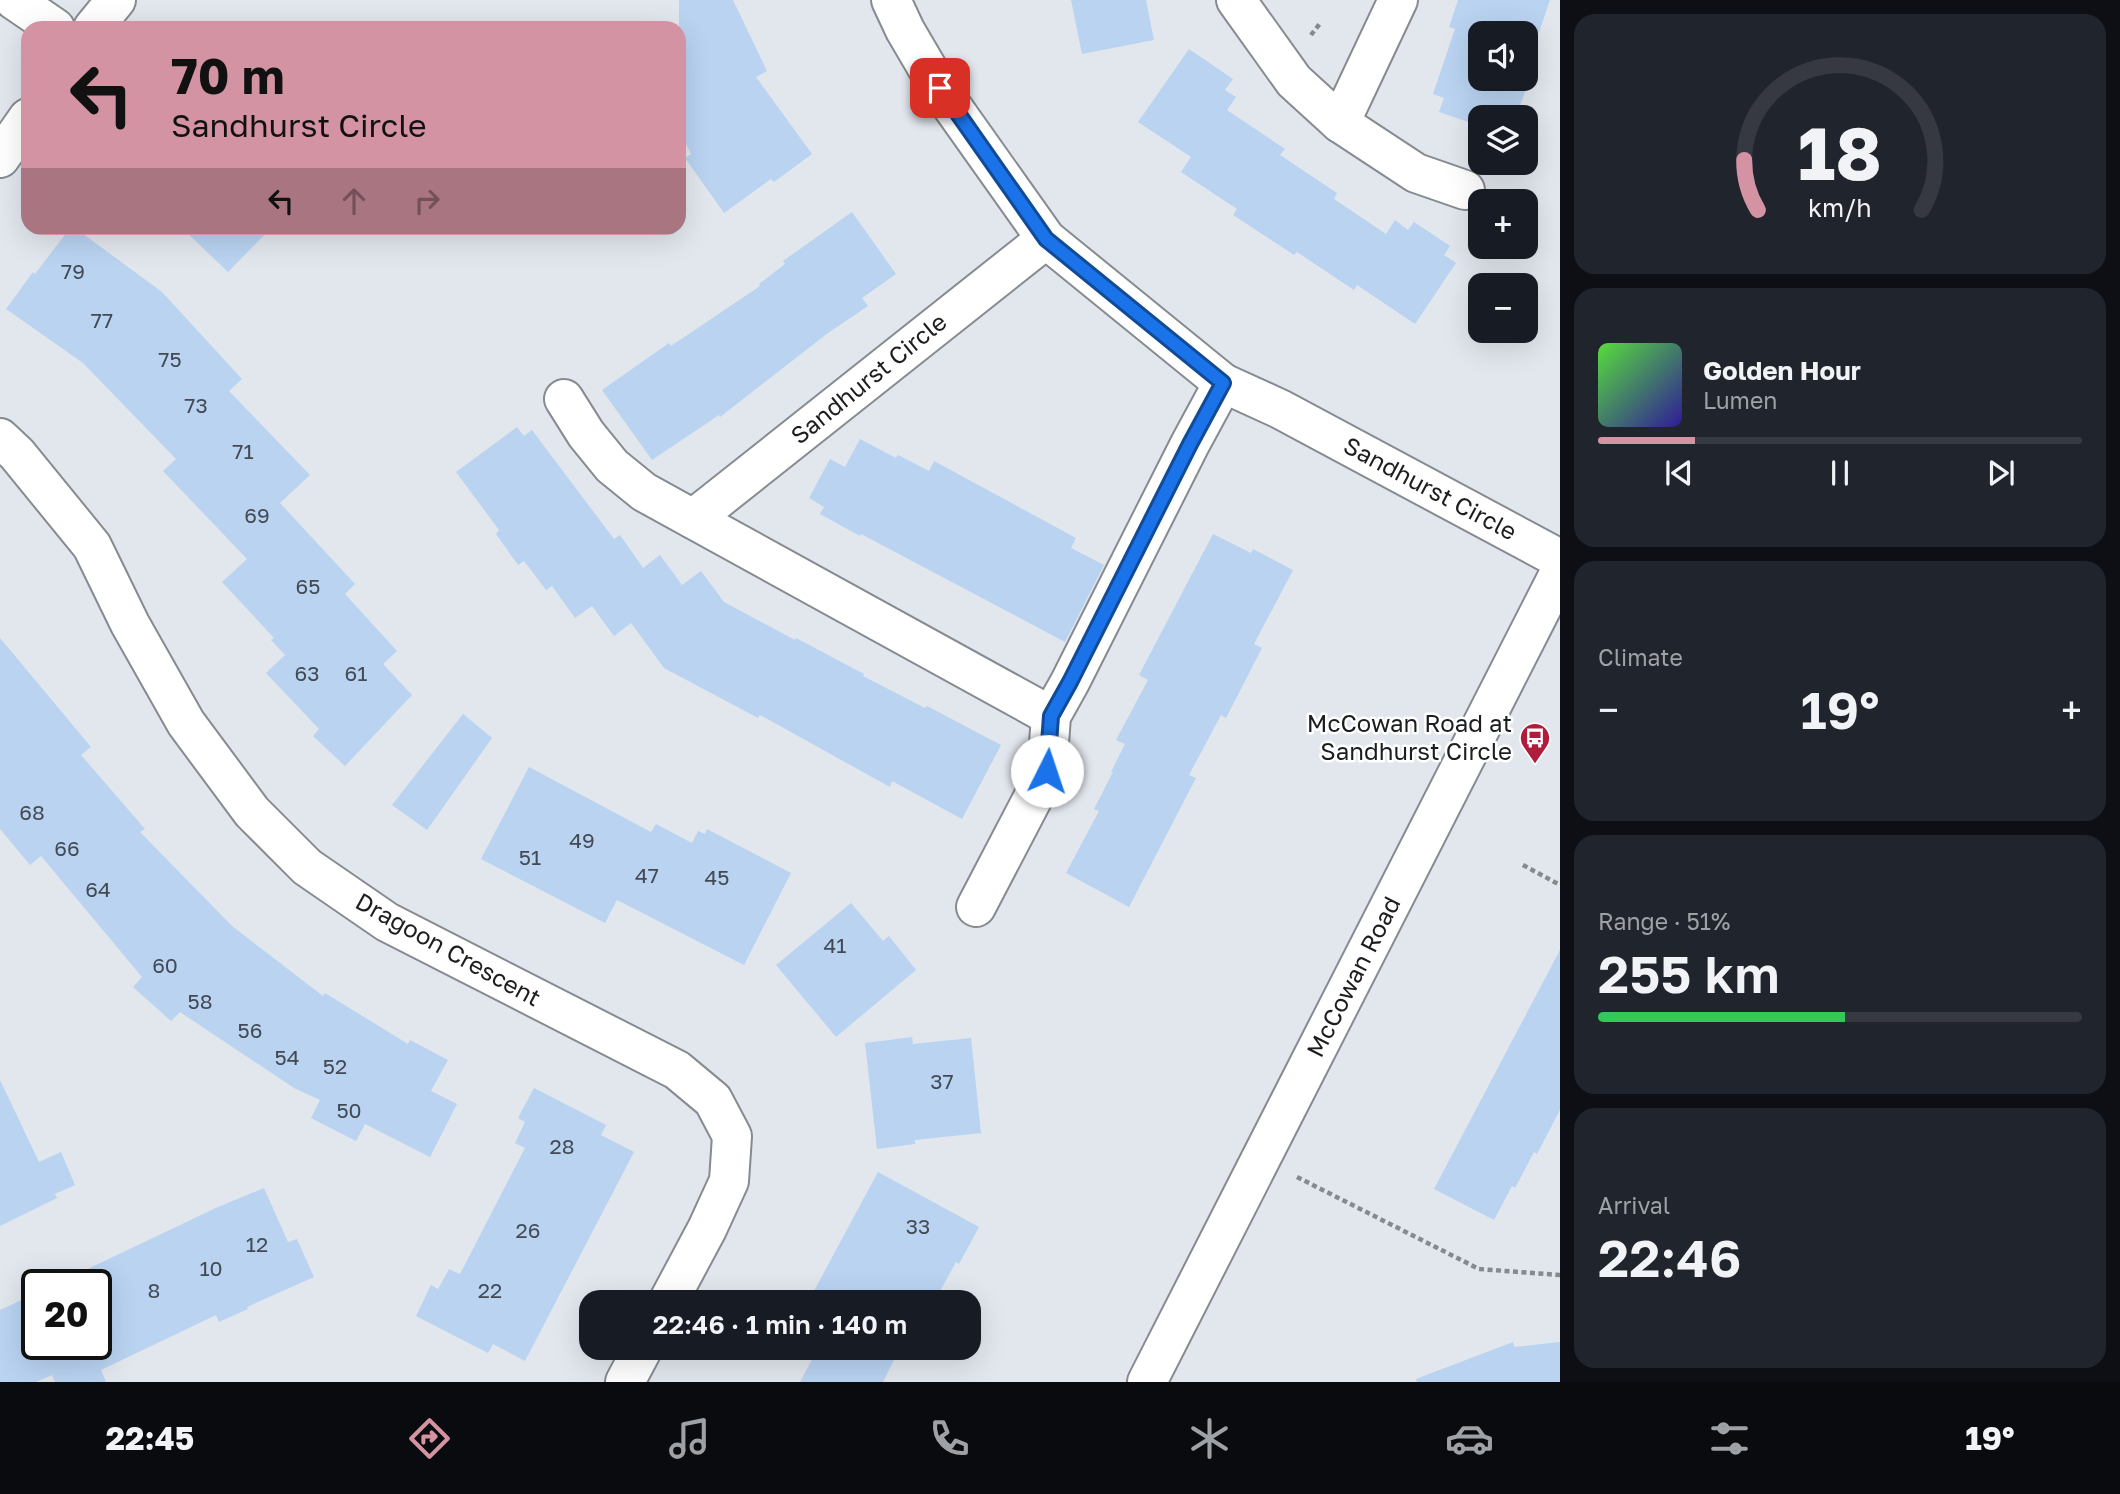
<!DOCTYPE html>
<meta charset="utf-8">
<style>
:root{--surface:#171b24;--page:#20242c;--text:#f1f3f6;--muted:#9ea1a6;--line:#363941;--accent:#d493a2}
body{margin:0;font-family:"Golos Text",sans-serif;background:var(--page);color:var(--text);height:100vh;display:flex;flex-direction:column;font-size:26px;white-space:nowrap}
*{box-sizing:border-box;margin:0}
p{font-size:23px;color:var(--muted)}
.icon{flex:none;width:38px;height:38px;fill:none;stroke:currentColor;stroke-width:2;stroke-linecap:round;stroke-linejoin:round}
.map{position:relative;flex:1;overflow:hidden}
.sheet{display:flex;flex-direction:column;gap:14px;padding:14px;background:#0d0f14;width:560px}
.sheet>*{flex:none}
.guide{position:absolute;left:21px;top:21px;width:665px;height:214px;border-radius:21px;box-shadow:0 7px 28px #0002;background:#d493a2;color:#111;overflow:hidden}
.controls{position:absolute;left:1468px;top:21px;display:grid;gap:14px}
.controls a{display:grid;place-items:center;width:70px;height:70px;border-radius:14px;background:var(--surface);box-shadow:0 7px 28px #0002;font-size:35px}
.speed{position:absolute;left:21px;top:1269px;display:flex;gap:14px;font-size:35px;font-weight:700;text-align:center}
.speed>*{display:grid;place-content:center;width:91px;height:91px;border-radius:50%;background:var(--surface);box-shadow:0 7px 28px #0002;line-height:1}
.speed .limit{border:4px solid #111;border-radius:10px;background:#fff;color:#111}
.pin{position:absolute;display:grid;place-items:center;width:60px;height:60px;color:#fff;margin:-30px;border-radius:14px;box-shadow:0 4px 10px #0006}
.me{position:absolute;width:77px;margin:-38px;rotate:4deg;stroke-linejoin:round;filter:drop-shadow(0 0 5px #0008)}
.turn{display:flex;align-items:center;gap:24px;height:147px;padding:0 35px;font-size:32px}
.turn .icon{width:91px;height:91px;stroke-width:2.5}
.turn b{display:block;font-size:49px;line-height:60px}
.lanes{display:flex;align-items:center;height:66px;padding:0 35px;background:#0003;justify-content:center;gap:35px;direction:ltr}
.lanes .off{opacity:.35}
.big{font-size:52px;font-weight:600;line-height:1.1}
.sheet .card{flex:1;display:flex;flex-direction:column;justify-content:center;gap:10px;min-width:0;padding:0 24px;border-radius:21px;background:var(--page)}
.sheet .dial{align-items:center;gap:0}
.dial svg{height:182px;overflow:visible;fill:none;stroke:var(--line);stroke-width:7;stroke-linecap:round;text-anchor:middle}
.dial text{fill:var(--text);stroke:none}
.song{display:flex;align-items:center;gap:21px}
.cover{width:84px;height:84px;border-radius:10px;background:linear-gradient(135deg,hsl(110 70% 55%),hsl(250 70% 35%))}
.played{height:7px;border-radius:4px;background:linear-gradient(90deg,var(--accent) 20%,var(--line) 20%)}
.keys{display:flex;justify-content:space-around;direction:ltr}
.heat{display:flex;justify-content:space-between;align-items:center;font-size:38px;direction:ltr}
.charge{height:10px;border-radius:5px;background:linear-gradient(90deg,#34c759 51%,var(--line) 0)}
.trip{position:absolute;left:579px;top:1290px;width:402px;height:70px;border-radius:21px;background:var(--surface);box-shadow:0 7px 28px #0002;font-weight:600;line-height:70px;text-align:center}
.tabs{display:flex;height:112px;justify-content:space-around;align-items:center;background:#090b0e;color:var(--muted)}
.tabs .icon{width:49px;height:49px}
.tabs .current{color:var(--accent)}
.tabs b{font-size:32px;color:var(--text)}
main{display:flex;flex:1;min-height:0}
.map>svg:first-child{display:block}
.building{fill:#b9d3f1;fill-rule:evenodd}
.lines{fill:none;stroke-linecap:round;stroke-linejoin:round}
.minor-casing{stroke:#868b91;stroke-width:42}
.major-casing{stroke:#868b91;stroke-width:42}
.path{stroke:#858a8e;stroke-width:4.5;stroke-dasharray:5 3.5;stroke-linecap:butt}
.minor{stroke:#fff;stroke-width:38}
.major{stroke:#fff;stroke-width:38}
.route-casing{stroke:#114b97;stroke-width:18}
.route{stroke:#1a73e8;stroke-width:12}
.labels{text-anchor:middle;stroke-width:5;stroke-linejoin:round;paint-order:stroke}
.number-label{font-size:21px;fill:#424a54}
.street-label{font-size:24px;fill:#1b1d1f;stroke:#fff}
.poi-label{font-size:24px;fill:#1b1d1f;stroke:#fff;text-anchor:end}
</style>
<main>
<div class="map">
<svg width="1560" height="1382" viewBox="0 0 1560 1382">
<rect width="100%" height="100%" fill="#e1e7ed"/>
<g class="building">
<path d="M 679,0 L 733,0 L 767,71 L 756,77 L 812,154 L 774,182 L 771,179 L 724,213 L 685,158 L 691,154 L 679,130 Z"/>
<path d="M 1071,0 L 1146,0 L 1154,40 L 1082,54 Z"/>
<path d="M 1458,0 L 1550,0 L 1527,67 L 1533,69 L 1516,117 L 1480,117 L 1480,126 L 1439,112 L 1444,98 L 1433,94 L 1455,29 L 1449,27 ZM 1480,33 L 1526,33 L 1526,79 L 1480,79 Z"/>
<path d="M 1189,49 L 1233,79 L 1225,90 L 1236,97 L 1227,110 L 1285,149 L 1280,155 L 1337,193 L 1334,199 L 1386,234 L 1395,220 L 1408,230 L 1414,222 L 1450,246 L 1444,255 L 1456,263 L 1415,324 L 1357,285 L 1354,290 L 1297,252 L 1294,255 L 1233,215 L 1237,209 L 1181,172 L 1191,157 L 1138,122 Z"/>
<path d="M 852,212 L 896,274 L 862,298 L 868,306 L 828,333 L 720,417 L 719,415 L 652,460 L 602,390 L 669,343 L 671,346 L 760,286 L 759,284 L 785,264 L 783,261 Z"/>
<path d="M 70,228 L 75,228 L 162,292 L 242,379 L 229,391 L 310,475 L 280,503 L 355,584 L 345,594 L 397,651 L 383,664 L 412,695 L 345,766 L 313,736 L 319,729 L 266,673 L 285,655 L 271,640 L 274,638 L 222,582 L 247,559 L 163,471 L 176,459 L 83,363 L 6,309 L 33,272 L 35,274 Z"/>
<path d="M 182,228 L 271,228 L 228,272 Z"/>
<path d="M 517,427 L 524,436 L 532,430 L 614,539 L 620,535 L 643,568 L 660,555 L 682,585 L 701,571 L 724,602 L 795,640 L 796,638 L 864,674 L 863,676 L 925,708 L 927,706 L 1001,745 L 962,819 L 892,781 L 890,787 L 760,715 L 758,718 L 664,668 L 631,623 L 614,636 L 592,606 L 575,618 L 552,586 L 546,590 L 524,561 L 518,565 L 496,534 L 499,530 L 456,472 Z"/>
<path d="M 860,439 L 896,458 L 898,455 L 929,471 L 934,461 L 1076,538 L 1071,548 L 1104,565 L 1065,642 L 861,534 L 860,536 L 820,514 L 824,507 L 809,498 L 830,459 L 845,467 Z"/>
<path d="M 1213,534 L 1251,553 L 1253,549 L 1293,570 L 1254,644 L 1262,648 L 1226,718 L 1221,715 L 1189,775 L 1196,778 L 1129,907 L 1066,873 L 1099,811 L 1094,809 L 1113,772 L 1111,772 L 1125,744 L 1116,740 L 1148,680 L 1139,675 Z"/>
<path d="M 0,638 L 91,747 L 81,755 L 145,829 L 140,832 L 232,926 L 323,996 L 325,993 L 408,1044 L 410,1040 L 448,1060 L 431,1091 L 457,1104 L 430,1157 L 365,1124 L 356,1141 L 311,1118 L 320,1100 L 294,1088 L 180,1012 L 171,1021 L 133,987 L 142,977 L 41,856 L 30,865 L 0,829 Z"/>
<path d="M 463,714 L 492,738 L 427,830 L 392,805 Z"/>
<path d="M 529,767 L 651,832 L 656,824 L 692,843 L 698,831 L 705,834 L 707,829 L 791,873 L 744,965 L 617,900 L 605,923 L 481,859 Z"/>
<path d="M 851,903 L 883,941 L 889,936 L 916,970 L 836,1037 L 776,965 Z"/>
<path d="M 1560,950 L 1560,1110 L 1537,1154 L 1534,1152 L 1515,1188 L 1512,1186 L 1494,1220 L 1434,1189 Z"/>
<path d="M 912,1037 L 913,1044 L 971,1038 L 981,1133 L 915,1140 L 915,1144 L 877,1149 L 865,1043 Z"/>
<path d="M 0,1080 L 39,1162 L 61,1152 L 75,1185 L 55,1194 L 57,1198 L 0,1226 Z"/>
<path d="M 534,1088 L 606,1125 L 601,1135 L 634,1152 L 525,1361 L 493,1344 L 488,1353 L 416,1316 L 431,1285 L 438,1289 L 449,1269 L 460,1274 L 525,1148 L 515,1143 L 525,1122 L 518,1118 Z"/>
<path d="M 878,1172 L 979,1227 L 959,1264 L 956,1262 L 934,1302 L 808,1302 Z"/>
<path d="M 264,1188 L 288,1242 L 297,1239 L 314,1277 L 247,1307 L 248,1309 L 219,1322 L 216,1315 L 101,1370 L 106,1382 L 55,1382 L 52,1375 L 36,1382 L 0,1382 L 0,1310 L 37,1293 L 37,1344 L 96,1344 L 96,1284 L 56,1284 L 218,1207 Z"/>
<path d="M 1513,1342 L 1514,1347 L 1560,1342 L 1560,1382 L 1417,1382 L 1416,1379 Z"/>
<path d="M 818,1348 L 886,1348 L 885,1350 L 896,1356 L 883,1382 L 800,1382 Z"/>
</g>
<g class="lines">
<g class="minor-casing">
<g id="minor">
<path d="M 14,0 L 55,28"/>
<path d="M 891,0 L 905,30 L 939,88 L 1046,239 L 1223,383 L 1280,409 L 1560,559"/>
<path d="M 1236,0 L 1294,81 L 1340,123 L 1416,173 L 1465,190"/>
<path d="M 93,28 L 116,0"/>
<path d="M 1340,123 L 1398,0"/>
<path d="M 0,158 L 28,118"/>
<path d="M 564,399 L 586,434 L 612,466 L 644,492 L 1051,716"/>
<path d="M 0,438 L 17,454 L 92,546 L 130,624 L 186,723 L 252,812 L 307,867 L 387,922 L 677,1070 L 713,1100 L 732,1136 L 729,1181 L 707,1229 L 668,1302"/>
<path d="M 693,519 L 1046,239"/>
<path d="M 976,907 L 1047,771 L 1051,716 L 1070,682 L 1190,444 L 1223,383"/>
<path d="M 625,1382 L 643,1348"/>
</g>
</g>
<g class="major-casing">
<path id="major" d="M 1147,1382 L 1560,572"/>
</g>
<g class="path">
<path d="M 1311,35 L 1321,22"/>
<path d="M 1523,865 L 1560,885"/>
<path d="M 1297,1177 L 1479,1269 L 1560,1275"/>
</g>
<use href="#minor" class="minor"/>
<use href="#major" class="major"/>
</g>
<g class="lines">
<g class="route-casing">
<path id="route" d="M 940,88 L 1046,239 L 1223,383 L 1190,444 L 1070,682 L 1051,716 L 1047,771"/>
</g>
<use href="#route" class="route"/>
</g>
<defs>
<g id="bus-pin" transform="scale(1.575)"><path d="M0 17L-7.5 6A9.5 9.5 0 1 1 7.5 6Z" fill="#b01d3c" stroke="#fff"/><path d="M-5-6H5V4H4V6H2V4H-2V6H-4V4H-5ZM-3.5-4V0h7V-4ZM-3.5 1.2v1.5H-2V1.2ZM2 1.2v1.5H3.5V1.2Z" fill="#fff"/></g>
</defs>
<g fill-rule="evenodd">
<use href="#bus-pin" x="1535" y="738"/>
</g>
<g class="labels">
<g class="number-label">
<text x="73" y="279">79</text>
<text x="102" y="328">77</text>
<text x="170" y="367">75</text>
<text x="196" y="413">73</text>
<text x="243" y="459">71</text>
<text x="257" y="523">69</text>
<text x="308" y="594">65</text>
<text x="307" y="681">63</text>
<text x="356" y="681">61</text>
<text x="32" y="820">68</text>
<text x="582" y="848">49</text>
<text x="67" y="856">66</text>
<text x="530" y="865">51</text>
<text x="647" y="883">47</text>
<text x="717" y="885">45</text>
<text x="98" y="897">64</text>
<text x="835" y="953">41</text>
<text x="165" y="973">60</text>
<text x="200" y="1009">58</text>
<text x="250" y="1038">56</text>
<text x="287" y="1065">54</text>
<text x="335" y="1074">52</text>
<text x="942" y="1089">37</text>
<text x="349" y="1118">50</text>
<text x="562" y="1154">28</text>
<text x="918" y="1234">33</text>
<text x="528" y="1238">26</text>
<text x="257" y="1252">12</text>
<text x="211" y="1276">10</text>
<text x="154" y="1298">8</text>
<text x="490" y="1298">22</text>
</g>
<g class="street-label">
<text transform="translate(869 379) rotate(-39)" y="8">Sandhurst Circle</text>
<text transform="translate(1430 489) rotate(28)" y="8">Sandhurst Circle</text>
<text transform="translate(448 950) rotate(29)" y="8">Dragoon Crescent</text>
<text transform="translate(1354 977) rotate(-63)" y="8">McCowan Road</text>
</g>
<g class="poi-label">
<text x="1512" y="732">McCowan Road at<tspan x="1512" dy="28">Sandhurst Circle</tspan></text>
</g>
</g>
</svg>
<div class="controls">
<a><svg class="icon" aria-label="sound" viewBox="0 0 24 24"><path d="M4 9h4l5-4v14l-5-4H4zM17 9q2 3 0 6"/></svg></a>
<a><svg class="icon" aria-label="layers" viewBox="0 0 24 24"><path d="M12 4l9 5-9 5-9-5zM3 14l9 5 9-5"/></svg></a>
<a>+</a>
<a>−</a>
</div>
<div class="speed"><div class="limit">20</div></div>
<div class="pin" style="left:940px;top:88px;background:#d93025"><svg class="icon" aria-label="arrive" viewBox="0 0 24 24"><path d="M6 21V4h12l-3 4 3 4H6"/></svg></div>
<svg class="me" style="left:1047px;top:771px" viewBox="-20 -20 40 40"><circle r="19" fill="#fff"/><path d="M0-13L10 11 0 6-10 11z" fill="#1a73e8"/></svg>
<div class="trip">22:46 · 1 min · 140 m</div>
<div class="guide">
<div class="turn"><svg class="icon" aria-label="left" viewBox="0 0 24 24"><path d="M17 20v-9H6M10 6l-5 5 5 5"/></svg><div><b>70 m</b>Sandhurst Circle</div></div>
<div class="lanes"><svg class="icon" aria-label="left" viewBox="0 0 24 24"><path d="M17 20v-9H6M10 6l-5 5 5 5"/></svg><svg class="icon off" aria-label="ahead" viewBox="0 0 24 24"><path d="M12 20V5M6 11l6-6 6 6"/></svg><svg class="icon off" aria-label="right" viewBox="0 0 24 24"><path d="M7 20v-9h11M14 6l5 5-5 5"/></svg></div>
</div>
</div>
<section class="sheet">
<div class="card dial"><svg viewBox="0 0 100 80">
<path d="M14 69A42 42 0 1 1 86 69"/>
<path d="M14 69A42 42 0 0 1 8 47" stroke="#d493a2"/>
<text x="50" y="56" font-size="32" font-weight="700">18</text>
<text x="50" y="72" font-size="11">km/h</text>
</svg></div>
<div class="card">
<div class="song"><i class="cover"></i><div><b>Golden Hour</b><p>Lumen</p></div></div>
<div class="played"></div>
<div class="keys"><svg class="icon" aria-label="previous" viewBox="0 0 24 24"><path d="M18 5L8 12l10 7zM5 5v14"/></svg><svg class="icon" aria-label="pause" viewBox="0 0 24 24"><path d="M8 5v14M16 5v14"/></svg><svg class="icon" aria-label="next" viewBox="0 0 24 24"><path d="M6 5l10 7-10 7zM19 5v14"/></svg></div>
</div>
<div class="card"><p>Climate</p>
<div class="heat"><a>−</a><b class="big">19°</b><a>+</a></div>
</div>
<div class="card"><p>Range · 51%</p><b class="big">255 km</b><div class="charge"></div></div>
<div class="card"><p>Arrival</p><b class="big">22:46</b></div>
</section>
</main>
<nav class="tabs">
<b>22:45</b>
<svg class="icon current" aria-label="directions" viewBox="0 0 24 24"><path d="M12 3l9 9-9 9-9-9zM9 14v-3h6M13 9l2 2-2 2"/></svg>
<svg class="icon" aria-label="music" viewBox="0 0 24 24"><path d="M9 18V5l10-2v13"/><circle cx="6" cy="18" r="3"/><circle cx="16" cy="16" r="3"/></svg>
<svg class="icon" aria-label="phone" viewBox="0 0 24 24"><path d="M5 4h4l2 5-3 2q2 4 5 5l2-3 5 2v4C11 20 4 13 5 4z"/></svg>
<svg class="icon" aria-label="climate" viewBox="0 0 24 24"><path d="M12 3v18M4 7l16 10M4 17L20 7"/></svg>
<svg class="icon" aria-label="car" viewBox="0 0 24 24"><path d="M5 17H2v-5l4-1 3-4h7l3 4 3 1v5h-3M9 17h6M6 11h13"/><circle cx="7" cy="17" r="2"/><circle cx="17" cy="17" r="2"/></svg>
<svg class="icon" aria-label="filters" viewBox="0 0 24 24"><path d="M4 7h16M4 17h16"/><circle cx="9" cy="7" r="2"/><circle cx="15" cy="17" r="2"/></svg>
<b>19°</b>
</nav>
